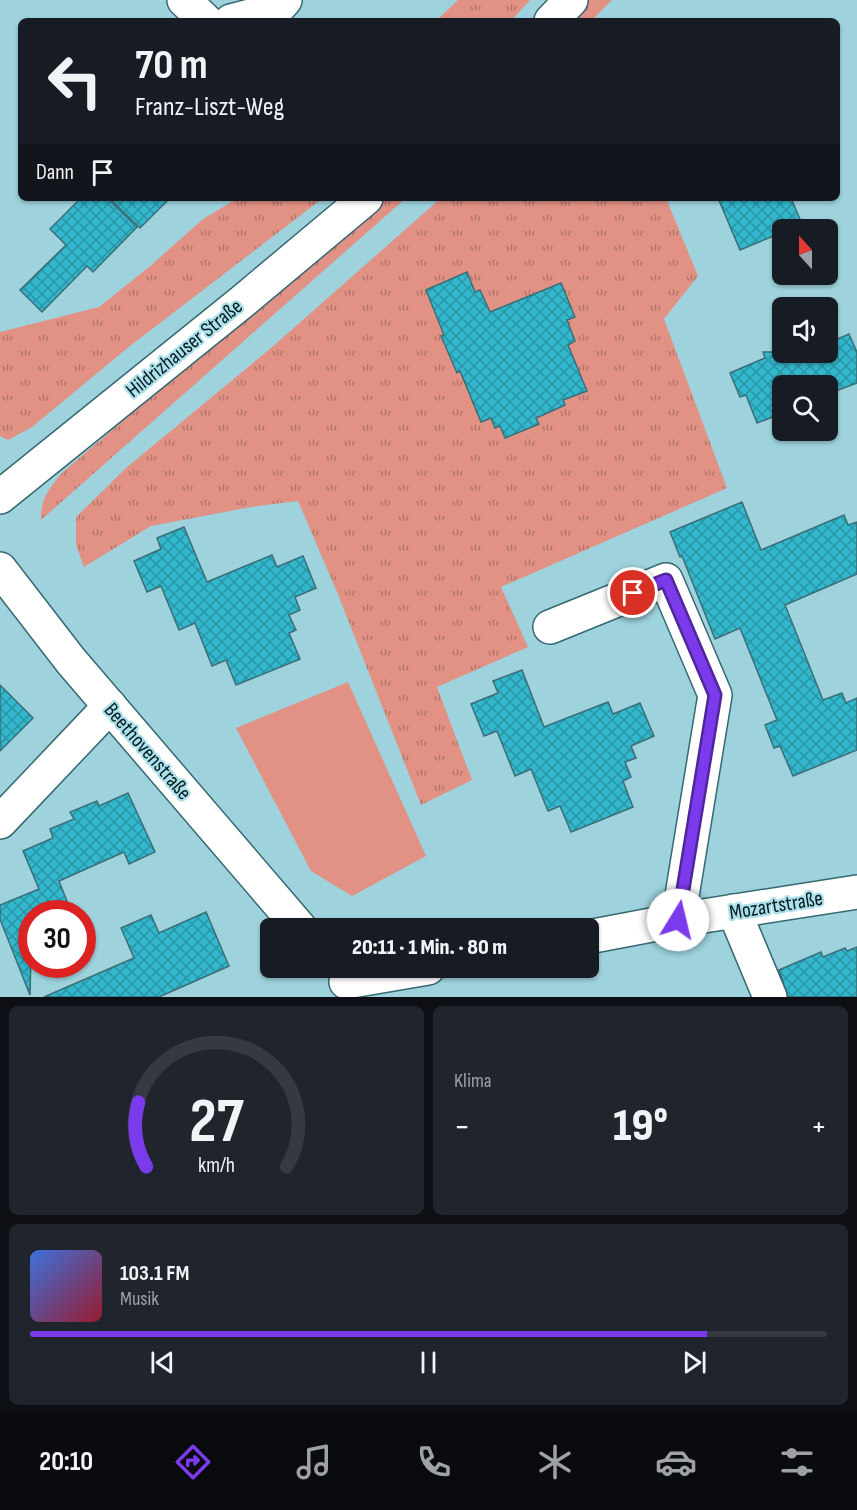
<!DOCTYPE html>
<html lang="de">
<meta charset="utf-8">
<style>
:root{--surface:#171b24;--page:#20242c;--text:#f1f3f6;--muted:#9ea1a6;--line:#363941;--accent:#7c3aed}
body{margin:0;font-family:"Sofia Sans Condensed",sans-serif;background:var(--page);color:var(--text);height:100vh;display:flex;flex-direction:column;font-size:22px;white-space:nowrap}
*{box-sizing:border-box;margin:0}
p{font-size:20px;color:var(--muted)}
.icon{flex:none;width:33px;height:33px;fill:none;stroke:currentColor;stroke-width:2;stroke-linecap:round;stroke-linejoin:round}
.map{position:relative;height:997px;overflow:hidden}
.details{display:flex;flex-direction:column;gap:9px;padding:9px;background:#0d0f14;flex:1}
.details>*{flex:none}
.banner{position:absolute;left:18px;top:18px;width:822px;height:183px;border-radius:9px;box-shadow:0 2px 4px #0004;background:#171b24;color:var(--text);overflow:hidden}
.needle{width:39px;rotate:339deg}
.fabs{position:absolute;left:772px;top:219px;display:grid;gap:12px}
.fabs a{display:grid;place-items:center;width:66px;height:66px;border-radius:9px;background:var(--surface);box-shadow:0 2px 4px #0004;font-size:30px}
.speed{position:absolute;left:18px;top:900px;display:flex;gap:12px;font-size:30px;font-weight:700;text-align:center}
.speed>*{display:grid;place-content:center;width:78px;height:78px;border-radius:50%;background:var(--surface);box-shadow:0 2px 4px #0004;line-height:1}
.speed .limit{border:9px solid #d22;background:#fff;color:#111}
.pin{position:absolute;display:grid;place-items:center;width:51px;height:51px;color:#fff;margin:-26px;border:3px solid #fff;border-radius:50%;box-shadow:0 2px 6px #0007}
.me{position:absolute;width:66px;margin:-33px;rotate:9deg;stroke-linejoin:round;filter:drop-shadow(0 0 4px #0008)}
.turn{display:flex;align-items:center;gap:21px;height:126px;padding:0 18px;font-size:27px}
.turn .icon{width:78px;height:78px;stroke-width:2.5}
.turn b{display:block;font-size:42px;line-height:51px}
.then{display:flex;align-items:center;height:57px;padding:0 18px;background:#0003;gap:12px;font-size:22px}
.big{font-size:45px;font-weight:800;line-height:1.1}
.details .widget{flex:1;display:flex;flex-direction:column;justify-content:center;gap:9px;min-width:0;padding:0 21px;border-radius:9px;background:var(--page)}
.details .dial{align-items:center;gap:0}
.dial svg{height:156px;overflow:visible;fill:none;stroke:var(--line);stroke-width:7;stroke-linecap:round;text-anchor:middle}
.dial text{fill:var(--text);stroke:none}
.song{display:flex;align-items:center;gap:18px}
.cover{width:72px;height:72px;border-radius:9px;background:linear-gradient(135deg,hsl(220 70% 55%),hsl(350 70% 35%))}
.played{height:6px;border-radius:3px;background:linear-gradient(90deg,var(--accent) 85%,var(--line) 85%)}
.keys{display:flex;justify-content:space-around;direction:ltr}
.heat{display:flex;justify-content:space-between;align-items:center;font-size:33px;direction:ltr}
.details .tiles{flex:1;display:grid;gap:9px;grid-template-columns:1fr 1fr}
.widget:last-child{grid-column:span 2}
.trip{position:absolute;left:260px;top:918px;width:339px;height:60px;border-radius:9px;background:var(--surface);box-shadow:0 2px 4px #0004;font-weight:800;line-height:60px;text-align:center}
.menu{display:flex;height:96px;justify-content:space-around;align-items:center;background:#090b0e;color:var(--muted)}
.menu .icon{width:42px;height:42px}
.menu .on{color:var(--accent)}
.menu b{font-size:27px;color:var(--text)}
.map>svg:first-child{display:block}
.grass{fill:url(#grass-tufts)}
.green{fill:#e19285}
.building{fill:url(#building-cross-hatch);stroke:#3b6e77;stroke-width:1.5}
.lines{fill:none;stroke-linecap:round;stroke-linejoin:round}
.minor-casing{stroke:#356871;stroke-width:36}
.secondary-casing{stroke:#356871;stroke-width:36}
.minor{stroke:#fff;stroke-width:33}
.secondary{stroke:#fff;stroke-width:33}
.route-casing{stroke:#51269a;stroke-width:15}
.route{stroke:#7c3aed;stroke-width:10}
.labels{text-anchor:middle;stroke-width:4.5;stroke-linejoin:round;paint-order:stroke}
.street-label{font-size:21px;fill:#061b1f;stroke:#abe0ea}
</style>
<div class="map">
<svg width="857" height="997" viewBox="0 0 857 997">
<defs>
<pattern id="grass-tufts" width="24" height="20" patternUnits="userSpaceOnUse" patternTransform="scale(1.5)"><rect width="24" height="20" fill="#e19285"/><path d="M3 7l-1-3M5 7V3M7 7l1-3M15 17l-1-3M17 17v-4M19 17l1-3" fill="none" stroke="#b4766c"/></pattern>
<pattern id="building-cross-hatch" width="8" height="8" patternUnits="userSpaceOnUse" patternTransform="scale(1.5)"><rect width="8" height="8" fill="#33b7cc"/><path d="M0 0l8 8M0 8l8-8" fill="none" stroke="#2994a5"/></pattern>
</defs>
<rect width="100%" height="100%" fill="#9ed3dd"/>
<g class="grass">
<path d="M 458,0 L 530,0 L 511,21 L 436,21 Z"/>
<path d="M 589,0 L 612,0 L 591,21 L 568,21 Z"/>
<path d="M 238,198 L 323,198 L 130,346 L 32,427 L 8,440 L 0,436 L 0,332 L 99,307 L 149,267 L 203,219 Z"/>
<path d="M 385,198 L 406,198 L 41,520 C 40,499 50,486 64,471 Z"/>
<path d="M 441,198 L 666,198 L 698,276 L 664,319 L 727,488 L 501,587 L 528,647 L 437,687 L 472,780 L 421,805 L 337,592 L 298,501 L 251,507 L 151,526 L 84,567 L 76,545 L 76,517 L 126,468 L 271,348 Z"/>
</g>
<path class="green" d="M 348,682 L 426,856 L 352,896 L 311,871 L 236,728 Z"/>
<g class="building">
<path d="M 81,198 L 107,198 L 137,227 L 93,272 L 87,266 L 42,312 L 20,290 L 66,245 L 50,229 Z"/>
<path d="M 109,198 L 170,198 L 140,228 Z"/>
<path d="M 718,198 L 791,198 L 802,224 L 788,230 L 783,230 L 783,232 L 740,250 Z"/>
<path d="M 467,272 L 475,292 L 480,290 L 490,312 L 561,283 L 575,317 L 567,320 L 575,341 L 568,345 L 587,391 L 563,400 L 565,405 L 536,418 L 539,424 L 505,438 L 500,426 L 495,428 L 491,418 L 481,422 L 460,371 L 457,373 L 441,336 L 444,335 L 426,290 Z"/>
<path d="M 849,334 L 857,352 L 857,383 L 828,394 L 828,386 L 783,386 L 783,413 L 757,423 L 746,395 L 740,397 L 730,373 L 765,358 L 763,352 L 828,352 L 828,343 Z"/>
<path d="M 742,502 L 761,550 L 844,515 L 848,525 L 857,522 L 857,574 L 785,605 L 823,700 L 842,693 L 846,703 L 857,698 L 857,750 L 793,776 L 780,746 L 774,748 L 765,725 L 777,720 L 740,628 L 715,639 L 682,556 L 680,557 L 670,532 Z"/>
<path d="M 184,527 L 207,582 L 272,555 L 277,567 L 303,556 L 316,588 L 295,597 L 300,610 L 289,615 L 296,630 L 289,633 L 300,659 L 236,685 L 226,660 L 212,666 L 195,623 L 179,630 L 161,586 L 147,592 L 134,561 L 161,549 L 157,538 Z"/>
<path d="M 522,670 L 544,727 L 608,702 L 613,714 L 640,703 L 654,736 L 631,746 L 636,758 L 625,762 L 631,777 L 623,781 L 633,807 L 571,832 L 560,806 L 548,811 L 531,769 L 515,776 L 497,731 L 484,736 L 471,704 L 498,693 L 493,681 Z"/>
<path d="M 0,685 L 33,718 L 0,751 Z"/>
<path d="M 128,793 L 155,852 L 129,864 L 124,852 L 59,881 L 72,914 L 32,914 L 30,995 L 0,919 L 0,905 L 39,889 L 23,851 L 53,838 L 50,829 L 74,819 L 70,812 L 97,801 L 99,806 Z"/>
<path d="M 206,912 L 229,966 L 159,997 L 44,997 L 134,958 L 121,928 L 151,915 L 159,933 Z"/>
<path d="M 857,947 L 857,997 L 788,997 L 779,970 L 821,952 L 823,957 L 845,948 L 847,951 Z"/>
</g>
<g class="lines">
<g class="minor-casing">
<g id="minor">
<path d="M 184,0 L 206,21"/>
<path d="M 231,21 L 277,9 L 285,0"/>
<path d="M 0,569 L 71,661 L 300,928"/>
<path d="M 550,627 L 666,580 L 715,695 L 678,920"/>
<path d="M 0,822 L 110,706"/>
<path d="M 734,911 L 770,997"/>
<path d="M 588,937 L 678,920 L 857,892"/>
<path d="M 346,982 L 428,968"/>
</g>
</g>
<g class="secondary-casing">
<g id="secondary">
<path d="M 551,21 L 571,0"/>
<path d="M 0,497 L 243,301 L 366,198"/>
</g>
</g>
<use href="#minor" class="minor"/>
<use href="#secondary" class="secondary"/>
</g>
<g class="lines">
<g class="route-casing">
<path id="route" d="M 633,593 L 666,580 L 715,695 L 678,920"/>
</g>
<use href="#route" class="route"/>
</g>
<g class="labels">
<g class="street-label">
<text transform="translate(184 348) rotate(-39)" y="7">Hildrizhauser Straße</text>
<text transform="translate(148 751) rotate(49)" y="7">Beethovenstraße</text>
<text transform="translate(776 905) rotate(-9)" y="7">Mozartstraße</text>
</g>
</g>
</svg>
<div class="fabs">
<a><svg class="needle" viewBox="-14 -14 28 28"><path d="M0-13l5 13h-10z" fill="#e53935"/><path d="M0 13l5-13h-10z" fill="#9ea1a6"/></svg></a>
<a><svg class="icon" aria-label="sound" viewBox="0 0 24 24"><path d="M4 9h4l5-4v14l-5-4H4zM17 9q2 3 0 6"/></svg></a>
<a><svg class="icon" aria-label="search" viewBox="0 0 24 24"><circle cx="10" cy="10" r="6"/><path d="M15 15l6 6"/></svg></a>
</div>
<div class="speed"><div class="limit">30</div></div>
<div class="pin" style="left:633px;top:593px;background:#d93025"><svg class="icon" aria-label="arrive" viewBox="0 0 24 24"><path d="M6 21V4h12l-3 4 3 4H6"/></svg></div>
<svg class="me" style="left:678px;top:920px" viewBox="-20 -20 40 40"><circle r="19" fill="#fff"/><path d="M0-13L10 11 0 6-10 11z" fill="#7c3aed"/></svg>
<div class="trip">20:11 · 1 Min. · 80 m</div>
<div class="banner">
<div class="turn"><svg class="icon" aria-label="left" viewBox="0 0 24 24"><path d="M17 20v-9H6M10 6l-5 5 5 5"/></svg><div><b>70 m</b>Franz-Liszt-Weg</div></div>
<div class="then">Dann<svg class="icon" aria-label="arrive" viewBox="0 0 24 24"><path d="M6 21V4h12l-3 4 3 4H6"/></svg></div>
</div>
</div>
<section class="details">
<div class="tiles">
<div class="widget dial"><svg viewBox="0 0 100 80">
<path d="M14 69A42 42 0 1 1 86 69"/>
<path d="M14 69A42 42 0 0 1 10 36" stroke="#7c3aed"/>
<text x="50" y="56" font-size="32" font-weight="700">27</text>
<text x="50" y="72" font-size="11">km/h</text>
</svg></div>
<div class="widget"><p>Klima</p>
<div class="heat"><a>−</a><b class="big">19°</b><a>+</a></div>
</div>
<div class="widget">
<div class="song"><i class="cover"></i><div><b>103.1 FM</b><p>Musik</p></div></div>
<div class="played"></div>
<div class="keys"><svg class="icon" aria-label="previous" viewBox="0 0 24 24"><path d="M18 5L8 12l10 7zM5 5v14"/></svg><svg class="icon" aria-label="pause" viewBox="0 0 24 24"><path d="M8 5v14M16 5v14"/></svg><svg class="icon" aria-label="next" viewBox="0 0 24 24"><path d="M6 5l10 7-10 7zM19 5v14"/></svg></div>
</div>
</div>
</section>
<nav class="menu">
<b>20:10</b>
<svg class="icon on" aria-label="directions" viewBox="0 0 24 24"><path d="M12 3l9 9-9 9-9-9zM9 14v-3h6M13 9l2 2-2 2"/></svg>
<svg class="icon" aria-label="music" viewBox="0 0 24 24"><path d="M9 18V5l10-2v13"/><circle cx="6" cy="18" r="3"/><circle cx="16" cy="16" r="3"/></svg>
<svg class="icon" aria-label="phone" viewBox="0 0 24 24"><path d="M5 4h4l2 5-3 2q2 4 5 5l2-3 5 2v4C11 20 4 13 5 4z"/></svg>
<svg class="icon" aria-label="climate" viewBox="0 0 24 24"><path d="M12 3v18M4 7l16 10M4 17L20 7"/></svg>
<svg class="icon" aria-label="car" viewBox="0 0 24 24"><path d="M5 17H2v-5l4-1 3-4h7l3 4 3 1v5h-3M9 17h6M6 11h13"/><circle cx="7" cy="17" r="2"/><circle cx="17" cy="17" r="2"/></svg>
<svg class="icon" aria-label="filters" viewBox="0 0 24 24"><path d="M4 7h16M4 17h16"/><circle cx="9" cy="7" r="2"/><circle cx="15" cy="17" r="2"/></svg>
</nav>
